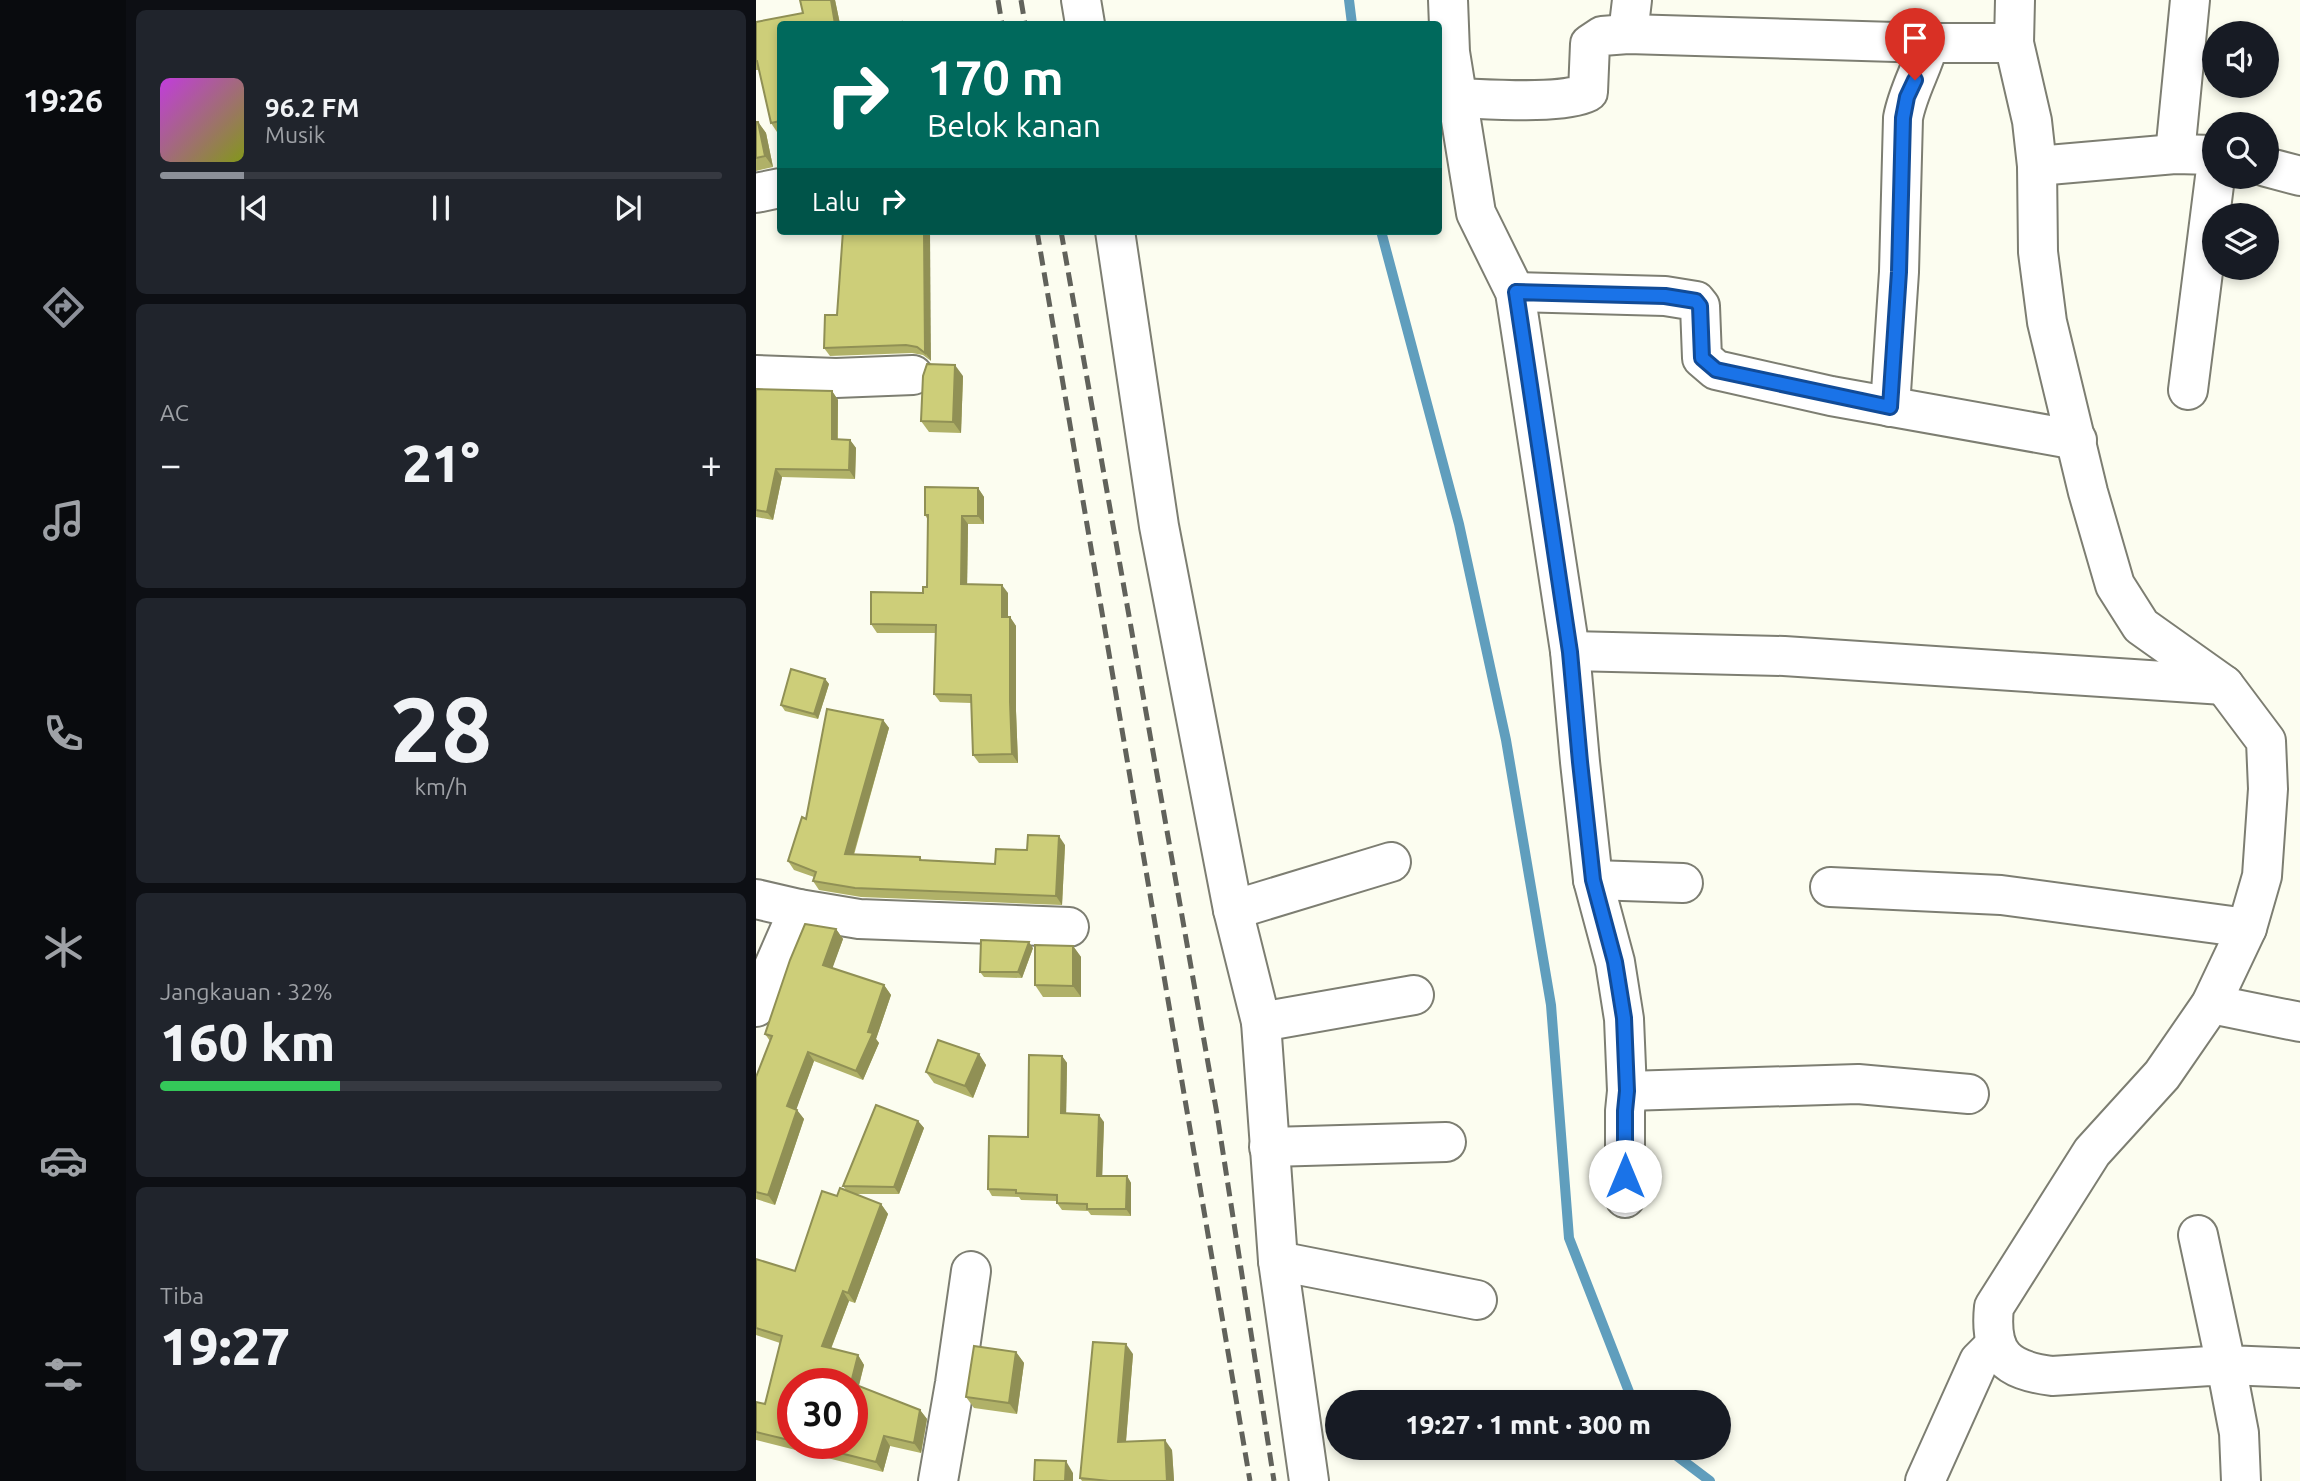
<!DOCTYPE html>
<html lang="id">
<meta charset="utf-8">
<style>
:root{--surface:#171b24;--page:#20242c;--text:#f1f3f6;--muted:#9ea1a6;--line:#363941;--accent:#8c9099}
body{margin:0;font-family:Ubuntu,sans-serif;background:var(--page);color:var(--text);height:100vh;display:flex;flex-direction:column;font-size:26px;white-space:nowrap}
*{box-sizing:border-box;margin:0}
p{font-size:23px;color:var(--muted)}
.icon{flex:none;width:38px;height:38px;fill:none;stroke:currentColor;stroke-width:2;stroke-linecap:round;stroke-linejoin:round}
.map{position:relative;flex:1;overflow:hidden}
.drawer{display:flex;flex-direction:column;gap:10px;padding:10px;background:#0d0f14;width:630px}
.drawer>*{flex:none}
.hud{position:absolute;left:21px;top:21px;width:665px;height:214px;border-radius:7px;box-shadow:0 4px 10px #0003;background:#00695c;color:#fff;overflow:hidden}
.tools{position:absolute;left:1446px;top:21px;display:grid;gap:14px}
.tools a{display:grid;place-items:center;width:77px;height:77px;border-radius:50%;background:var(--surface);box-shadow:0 4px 10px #0003;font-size:35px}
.speed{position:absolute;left:21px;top:1368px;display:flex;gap:14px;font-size:35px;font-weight:700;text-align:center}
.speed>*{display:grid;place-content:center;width:91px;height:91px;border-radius:50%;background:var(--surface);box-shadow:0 4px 10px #0003;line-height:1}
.speed .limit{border:10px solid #d22;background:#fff;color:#111}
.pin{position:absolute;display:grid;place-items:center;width:60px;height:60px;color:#fff;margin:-72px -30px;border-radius:50% 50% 50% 0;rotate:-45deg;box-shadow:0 0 7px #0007}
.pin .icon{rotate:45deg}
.me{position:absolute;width:77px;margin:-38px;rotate:0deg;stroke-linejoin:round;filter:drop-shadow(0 0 5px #0008)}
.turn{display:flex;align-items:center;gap:24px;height:147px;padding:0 35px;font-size:32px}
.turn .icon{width:91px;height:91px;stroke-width:2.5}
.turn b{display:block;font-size:49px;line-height:60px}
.then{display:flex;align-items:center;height:66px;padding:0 35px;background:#0003;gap:14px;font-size:26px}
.big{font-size:52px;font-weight:800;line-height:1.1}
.drawer .tile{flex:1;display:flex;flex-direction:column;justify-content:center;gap:10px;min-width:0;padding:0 24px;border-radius:10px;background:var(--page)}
.drawer .dial{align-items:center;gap:0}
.dial b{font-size:91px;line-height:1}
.song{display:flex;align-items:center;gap:21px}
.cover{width:84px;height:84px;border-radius:10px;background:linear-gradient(135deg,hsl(290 70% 55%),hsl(70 70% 35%))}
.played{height:7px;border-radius:4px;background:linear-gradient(90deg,var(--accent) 15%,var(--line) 15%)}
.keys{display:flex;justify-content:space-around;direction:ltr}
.heat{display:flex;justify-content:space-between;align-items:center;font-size:38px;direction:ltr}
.charge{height:10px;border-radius:5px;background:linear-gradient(90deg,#34c759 32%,var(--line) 0)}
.trip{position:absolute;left:569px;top:1390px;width:406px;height:70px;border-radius:35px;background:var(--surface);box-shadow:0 4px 10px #0003;font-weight:800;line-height:70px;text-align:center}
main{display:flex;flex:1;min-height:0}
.tab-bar{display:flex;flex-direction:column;width:126px;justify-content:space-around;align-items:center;background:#090b0e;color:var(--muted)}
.tab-bar .icon{width:49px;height:49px}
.tab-bar .selected{color:var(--accent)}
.tab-bar b{font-size:32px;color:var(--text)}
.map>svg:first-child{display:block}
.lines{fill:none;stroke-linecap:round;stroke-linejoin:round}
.stream{stroke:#609ebd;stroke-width:10}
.minor-casing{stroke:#7d7e72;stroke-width:42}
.minor{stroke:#fff;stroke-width:38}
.rail{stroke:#61625b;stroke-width:5;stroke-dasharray:14 7;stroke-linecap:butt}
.wall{fill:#b0b168;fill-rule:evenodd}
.shaded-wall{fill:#909055}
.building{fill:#cdce79;stroke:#909055;stroke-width:2}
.route-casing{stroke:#114b97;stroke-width:18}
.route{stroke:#1a73e8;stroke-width:12}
</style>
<main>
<nav class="tab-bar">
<b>19:26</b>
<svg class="icon selected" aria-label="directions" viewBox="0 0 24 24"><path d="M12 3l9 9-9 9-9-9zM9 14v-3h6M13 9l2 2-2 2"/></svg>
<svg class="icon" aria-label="music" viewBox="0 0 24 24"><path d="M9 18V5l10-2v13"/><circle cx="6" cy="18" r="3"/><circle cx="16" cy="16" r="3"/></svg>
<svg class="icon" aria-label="phone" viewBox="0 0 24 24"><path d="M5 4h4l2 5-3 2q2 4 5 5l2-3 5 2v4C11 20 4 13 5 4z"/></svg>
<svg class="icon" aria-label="climate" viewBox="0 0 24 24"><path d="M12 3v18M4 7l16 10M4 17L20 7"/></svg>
<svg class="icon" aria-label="car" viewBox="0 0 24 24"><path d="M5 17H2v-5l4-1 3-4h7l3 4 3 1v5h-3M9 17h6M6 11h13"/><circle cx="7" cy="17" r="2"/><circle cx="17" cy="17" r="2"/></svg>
<svg class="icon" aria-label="filters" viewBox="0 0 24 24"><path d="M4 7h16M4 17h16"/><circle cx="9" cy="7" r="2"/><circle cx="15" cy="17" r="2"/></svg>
</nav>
<section class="drawer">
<div class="tile">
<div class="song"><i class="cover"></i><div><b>96.2 FM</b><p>Musik</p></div></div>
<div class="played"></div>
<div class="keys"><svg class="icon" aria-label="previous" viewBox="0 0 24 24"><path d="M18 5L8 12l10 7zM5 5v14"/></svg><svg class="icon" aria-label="pause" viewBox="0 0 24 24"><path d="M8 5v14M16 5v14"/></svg><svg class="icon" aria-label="next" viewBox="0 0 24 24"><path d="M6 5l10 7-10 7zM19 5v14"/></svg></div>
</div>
<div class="tile"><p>AC</p>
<div class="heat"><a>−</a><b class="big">21°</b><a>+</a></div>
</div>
<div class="tile dial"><b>28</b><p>km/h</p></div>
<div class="tile"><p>Jangkauan · 32%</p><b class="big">160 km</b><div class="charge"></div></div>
<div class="tile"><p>Tiba</p><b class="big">19:27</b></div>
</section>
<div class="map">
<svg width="1544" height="1481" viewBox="0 0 1544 1481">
<rect width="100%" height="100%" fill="#fcfdf0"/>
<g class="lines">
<g class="stream">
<path d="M 593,0 L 596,24"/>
<path d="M 625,231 L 703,524 L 750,740 L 795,1005 L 813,1238 L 877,1402"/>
<path d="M 909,1447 L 954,1481"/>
</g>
<g class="minor-casing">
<g id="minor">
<path d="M 325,0 L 329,24"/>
<path d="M 692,0 L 694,52 L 720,213 L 759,292 L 814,651 L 824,762 L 837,880 L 859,962 L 868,1019 L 871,1091 L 869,1111 L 869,1198"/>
<path d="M 1259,0 L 1258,43 L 1276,121 L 1281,166 L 1282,252 L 1291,322 L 1332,492 L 1359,585 L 1385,626 L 1468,685 L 1510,741 L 1512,789 L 1506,876 L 1491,928 L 1455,1004 L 1406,1075 L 1336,1152 L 1238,1307 C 1233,1355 1250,1370 1296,1376 L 1470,1365 L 1483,1433 L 1485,1481"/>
<path d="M 872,34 L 876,0"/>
<path d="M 701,98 C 732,99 806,105 832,92 L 834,44 L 846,36 L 872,34 L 1173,43 L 1258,43"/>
<path d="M 1419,154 L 1434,0"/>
<path d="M 1281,166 L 1419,154 L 1458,155"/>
<path d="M 1510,167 L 1544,176"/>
<path d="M 0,193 L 24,188"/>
<path d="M 359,231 L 403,526 L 477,910 L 505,1022 L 522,1261 L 553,1481"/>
<path d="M 759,292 L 909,296 L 940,301 L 944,306 L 946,358 L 960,370 L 1075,396 L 1321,440"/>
<path d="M 0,375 L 80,378 L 157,375"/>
<path d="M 1432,390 L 1459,177"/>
<path d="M 1134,407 L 1143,272 L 1147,118 C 1152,91 1166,69 1173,43"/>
<path d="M 814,651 L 1028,656 L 1468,685"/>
<path d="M 837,880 L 927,883"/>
<path d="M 1074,887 L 1245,895 L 1491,928"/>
<path d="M 0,899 L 43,909 L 103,919 L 313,927"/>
<path d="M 477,910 L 635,862"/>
<path d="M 1455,1004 L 1544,1022"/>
<path d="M 0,1007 L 43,909"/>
<path d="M 505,1022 L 658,995"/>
<path d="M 871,1091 L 1102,1084 L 1213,1094"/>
<path d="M 513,1147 L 690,1142"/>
<path d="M 1442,1235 L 1470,1365 L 1544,1368"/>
<path d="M 522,1261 L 721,1300"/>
<path d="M 182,1481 L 199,1383 L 215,1271"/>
<path d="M 1169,1481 L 1223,1361 L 1240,1344"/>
</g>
</g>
<use href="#minor" class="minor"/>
<g class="rail">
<path d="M 242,0 L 246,24"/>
<path d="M 265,0 L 269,24"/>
<path d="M 281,231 L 494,1481"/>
<path d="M 305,231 L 461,1114 L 518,1481"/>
</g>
</g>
<g class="wall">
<path d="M 44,0 L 79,0 L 84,24 L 24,24 L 24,131 L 21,132 L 15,123 L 3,70 L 0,70 L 0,22 L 47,13 Z"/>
<path d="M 0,122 L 2,122 L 10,133 L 17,167 L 0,171 Z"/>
<path d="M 87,231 L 175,361 L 167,355 L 156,353 L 74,356 L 68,348 L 81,315 Z"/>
<path d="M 207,376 L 205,433 L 173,432 L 165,421 Z"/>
<path d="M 0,389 L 76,391 L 82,400 L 82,439 L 94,440 L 100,448 L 99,479 L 26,477 L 17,520 L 0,517 Z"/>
<path d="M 222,488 L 228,497 L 228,524 L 212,524 L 211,584 L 252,593 L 252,617 L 254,617 L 260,626 L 260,711 L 262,763 L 223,763 L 217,755 L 215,703 L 184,702 L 178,694 L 180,633 L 121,633 L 115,624 L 167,593 L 171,587 L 172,520 L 169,515 Z"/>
<path d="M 69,679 L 73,684 L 62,719 L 29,711 L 25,705 Z"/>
<path d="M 127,720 L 133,728 L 98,855 L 164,857 L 166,860 L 239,864 L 271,850 L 309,845 L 306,905 L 105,897 L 63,890 L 57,881 L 58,877 L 38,870 L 32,861 L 50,819 Z"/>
<path d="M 80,929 L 87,939 L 76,968 L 128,985 L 135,995 L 120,1039 L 123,1043 L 107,1080 L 58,1061 L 40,1109 L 48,1119 L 19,1205 L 0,1199 L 0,1077 L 14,1041 L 9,1034 Z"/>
<path d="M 317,946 L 325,957 L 325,997 L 287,997 L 279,985 Z"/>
<path d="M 277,948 L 266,978 L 228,977 L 224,972 Z"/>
<path d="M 223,1054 L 230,1065 L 217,1098 L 178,1083 L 170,1072 Z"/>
<path d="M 306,1056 L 311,1063 L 310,1113 L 348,1122 L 346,1176 L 371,1176 L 375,1183 L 375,1216 L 335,1215 L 332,1211 L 306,1210 L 301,1203 L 301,1201 L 265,1200 L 263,1197 L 236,1196 L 232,1189 L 272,1137 Z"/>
<path d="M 162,1121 L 168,1128 L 143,1194 L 99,1194 L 125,1204 L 132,1214 L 99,1303 L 93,1301 L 75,1349 L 102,1355 L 108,1365 L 103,1386 L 164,1410 L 171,1419 L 165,1453 L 134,1446 L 127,1472 L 0,1440 L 0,1402 L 9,1404 L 24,1343 L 0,1335 L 0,1259 L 39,1271 L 81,1196 L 90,1190 L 87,1186 ZM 37,1384 L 96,1444 L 37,1444 Z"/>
<path d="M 260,1352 L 268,1363 L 261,1414 L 218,1408 L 210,1397 Z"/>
<path d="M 377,1354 L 370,1442 L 416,1450 L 418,1481 L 326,1481 L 324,1478 Z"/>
</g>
<g class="shaded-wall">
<path d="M 75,0 L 79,0 L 84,24 L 79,24 Z"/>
<path d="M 2,122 L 10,133 L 17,167 L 9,156 Z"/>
<path d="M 168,231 L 174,231 L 175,361 L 169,353 Z"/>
<path d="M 199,365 L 207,376 L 205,433 L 197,422 Z"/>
<path d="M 76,391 L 82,400 L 81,448 L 76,439 Z"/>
<path d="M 94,440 L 100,448 L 99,479 L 93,470 Z"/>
<path d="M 20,469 L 26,477 L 17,520 L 11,512 Z"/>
<path d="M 222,488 L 228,497 L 228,524 L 222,516 Z"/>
<path d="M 206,516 L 212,524 L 211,593 L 205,584 Z"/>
<path d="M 246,585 L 252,593 L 252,626 L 246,617 Z"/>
<path d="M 254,617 L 260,626 L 260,711 L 262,763 L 256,754 L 254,702 Z"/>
<path d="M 69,679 L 73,684 L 62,719 L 58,714 Z"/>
<path d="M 127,720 L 133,728 L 95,863 L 89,854 Z"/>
<path d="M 303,836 L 309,845 L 306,905 L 300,896 Z"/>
<path d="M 80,929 L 87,939 L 74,975 L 67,965 Z"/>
<path d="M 273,942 L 277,948 L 266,978 L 262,972 Z"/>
<path d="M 317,946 L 325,957 L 325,997 L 317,986 Z"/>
<path d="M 128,985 L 135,995 L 120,1039 L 123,1043 L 107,1080 L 100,1071 Z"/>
<path d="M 52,1052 L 58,1061 L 38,1116 L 31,1106 Z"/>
<path d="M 223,1054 L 230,1065 L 217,1098 L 209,1086 Z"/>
<path d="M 306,1056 L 311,1063 L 310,1120 L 305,1113 Z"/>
<path d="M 41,1110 L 48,1119 L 19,1205 L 12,1195 Z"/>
<path d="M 343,1115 L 348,1122 L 346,1183 L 341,1176 Z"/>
<path d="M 162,1121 L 168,1128 L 143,1194 L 138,1187 Z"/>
<path d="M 371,1176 L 375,1183 L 375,1216 L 370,1209 Z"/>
<path d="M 125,1204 L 132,1214 L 99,1303 L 92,1293 Z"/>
<path d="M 87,1291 L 93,1301 L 72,1356 L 66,1346 Z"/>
<path d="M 370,1344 L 377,1354 L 369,1452 L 362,1442 Z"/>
<path d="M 260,1352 L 268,1363 L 261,1414 L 253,1403 Z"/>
<path d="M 102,1355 L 108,1365 L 101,1392 L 95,1383 Z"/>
<path d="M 164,1410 L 171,1419 L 165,1453 L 158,1443 Z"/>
<path d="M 128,1436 L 134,1446 L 127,1472 L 120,1462 Z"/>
<path d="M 409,1440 L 416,1450 L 418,1481 L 411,1481 Z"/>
<path d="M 310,1461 L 317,1473 L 317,1481 L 309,1481 Z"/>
</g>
<g class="building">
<path d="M 44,0 L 75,0 L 79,24 L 24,24 L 24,121 L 15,123 L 1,61 L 0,61 L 0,22 L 47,13 Z"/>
<path d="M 146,22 L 146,24 L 131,24 Z"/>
<path d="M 0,122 L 2,122 L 9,156 L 0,158 Z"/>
<path d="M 87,231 L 168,231 L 169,353 L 161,347 L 150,345 L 68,348 L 69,315 L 81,315 Z"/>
<path d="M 171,364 L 199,365 L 197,422 L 165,421 L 167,376 Z"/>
<path d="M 0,389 L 76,391 L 76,439 L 94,440 L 93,470 L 20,469 L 11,512 L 0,510 Z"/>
<path d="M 169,487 L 222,488 L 222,516 L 206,516 L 205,584 L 246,585 L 246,617 L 254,617 L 254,702 L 256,754 L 217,755 L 215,695 L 178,694 L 180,625 L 115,624 L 115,592 L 167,593 L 167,587 L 171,587 L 172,515 L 169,515 Z"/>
<path d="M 35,669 L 69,679 L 58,714 L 25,705 Z"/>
<path d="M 71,709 L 127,720 L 89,854 L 164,857 L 164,860 L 239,864 L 240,849 L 271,850 L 272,835 L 303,836 L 300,896 L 99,888 L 57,881 L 60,872 L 32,861 L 46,817 L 50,819 Z"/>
<path d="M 49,924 L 80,929 L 67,965 L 128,985 L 112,1032 L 117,1033 L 100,1071 L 52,1052 L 31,1106 L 41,1110 L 12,1195 L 0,1192 L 0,1077 L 16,1036 L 9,1034 L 34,960 Z"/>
<path d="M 225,940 L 273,942 L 262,972 L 224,972 Z"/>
<path d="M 279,945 L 317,946 L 317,986 L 279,985 Z"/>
<path d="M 182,1040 L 223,1054 L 209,1086 L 170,1072 Z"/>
<path d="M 273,1055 L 306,1056 L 305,1113 L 343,1115 L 341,1176 L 371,1176 L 370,1209 L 331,1209 L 331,1204 L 301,1203 L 301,1195 L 260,1193 L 260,1190 L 232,1189 L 233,1136 L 272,1137 Z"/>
<path d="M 120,1105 L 162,1121 L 138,1187 L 87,1186 Z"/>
<path d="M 84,1188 L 125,1204 L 92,1293 L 87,1291 L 66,1346 L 102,1355 L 95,1383 L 164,1410 L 158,1443 L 128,1436 L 120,1462 L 48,1444 L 96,1444 L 96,1384 L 37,1384 L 37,1441 L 0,1432 L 0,1402 L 9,1404 L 26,1336 L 0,1328 L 0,1259 L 39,1271 L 66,1191 L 81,1196 Z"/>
<path d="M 337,1342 L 370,1344 L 362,1442 L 409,1440 L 411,1481 L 353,1481 L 324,1478 Z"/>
<path d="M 218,1346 L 260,1352 L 253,1403 L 210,1397 Z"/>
<path d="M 279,1460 L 310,1461 L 309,1481 L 278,1481 Z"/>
</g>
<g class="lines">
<g class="route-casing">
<path id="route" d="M 869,1176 L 869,1111 L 871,1091 L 868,1018 L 859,962 L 837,880 L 824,762 L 814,652 L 760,292 L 909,296 L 940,301 L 944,306 L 946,358 L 960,370 L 1134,407 L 1143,272 L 1147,118 L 1151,97 L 1159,80"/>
</g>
<use href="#route" class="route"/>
</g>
</svg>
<div class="tools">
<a><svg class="icon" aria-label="sound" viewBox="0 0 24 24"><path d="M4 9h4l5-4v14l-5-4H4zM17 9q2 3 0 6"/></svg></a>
<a><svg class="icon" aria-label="search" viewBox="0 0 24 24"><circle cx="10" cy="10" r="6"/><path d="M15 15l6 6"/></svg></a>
<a><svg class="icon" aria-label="layers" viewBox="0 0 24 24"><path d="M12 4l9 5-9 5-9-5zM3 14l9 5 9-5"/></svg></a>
</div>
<div class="speed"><div class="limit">30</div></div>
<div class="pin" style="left:1159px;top:80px;background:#d93025"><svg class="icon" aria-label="arrive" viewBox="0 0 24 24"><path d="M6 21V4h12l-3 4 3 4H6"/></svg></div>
<svg class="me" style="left:869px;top:1176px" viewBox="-20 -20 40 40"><circle r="19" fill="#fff"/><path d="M0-13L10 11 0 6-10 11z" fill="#1a73e8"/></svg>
<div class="trip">19:27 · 1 mnt · 300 m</div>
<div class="hud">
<div class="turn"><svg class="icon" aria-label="right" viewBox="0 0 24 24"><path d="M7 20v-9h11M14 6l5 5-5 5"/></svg><div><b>170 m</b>Belok kanan</div></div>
<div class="then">Lalu<svg class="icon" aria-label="right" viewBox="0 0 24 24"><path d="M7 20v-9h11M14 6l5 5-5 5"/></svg></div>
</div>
</div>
</main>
